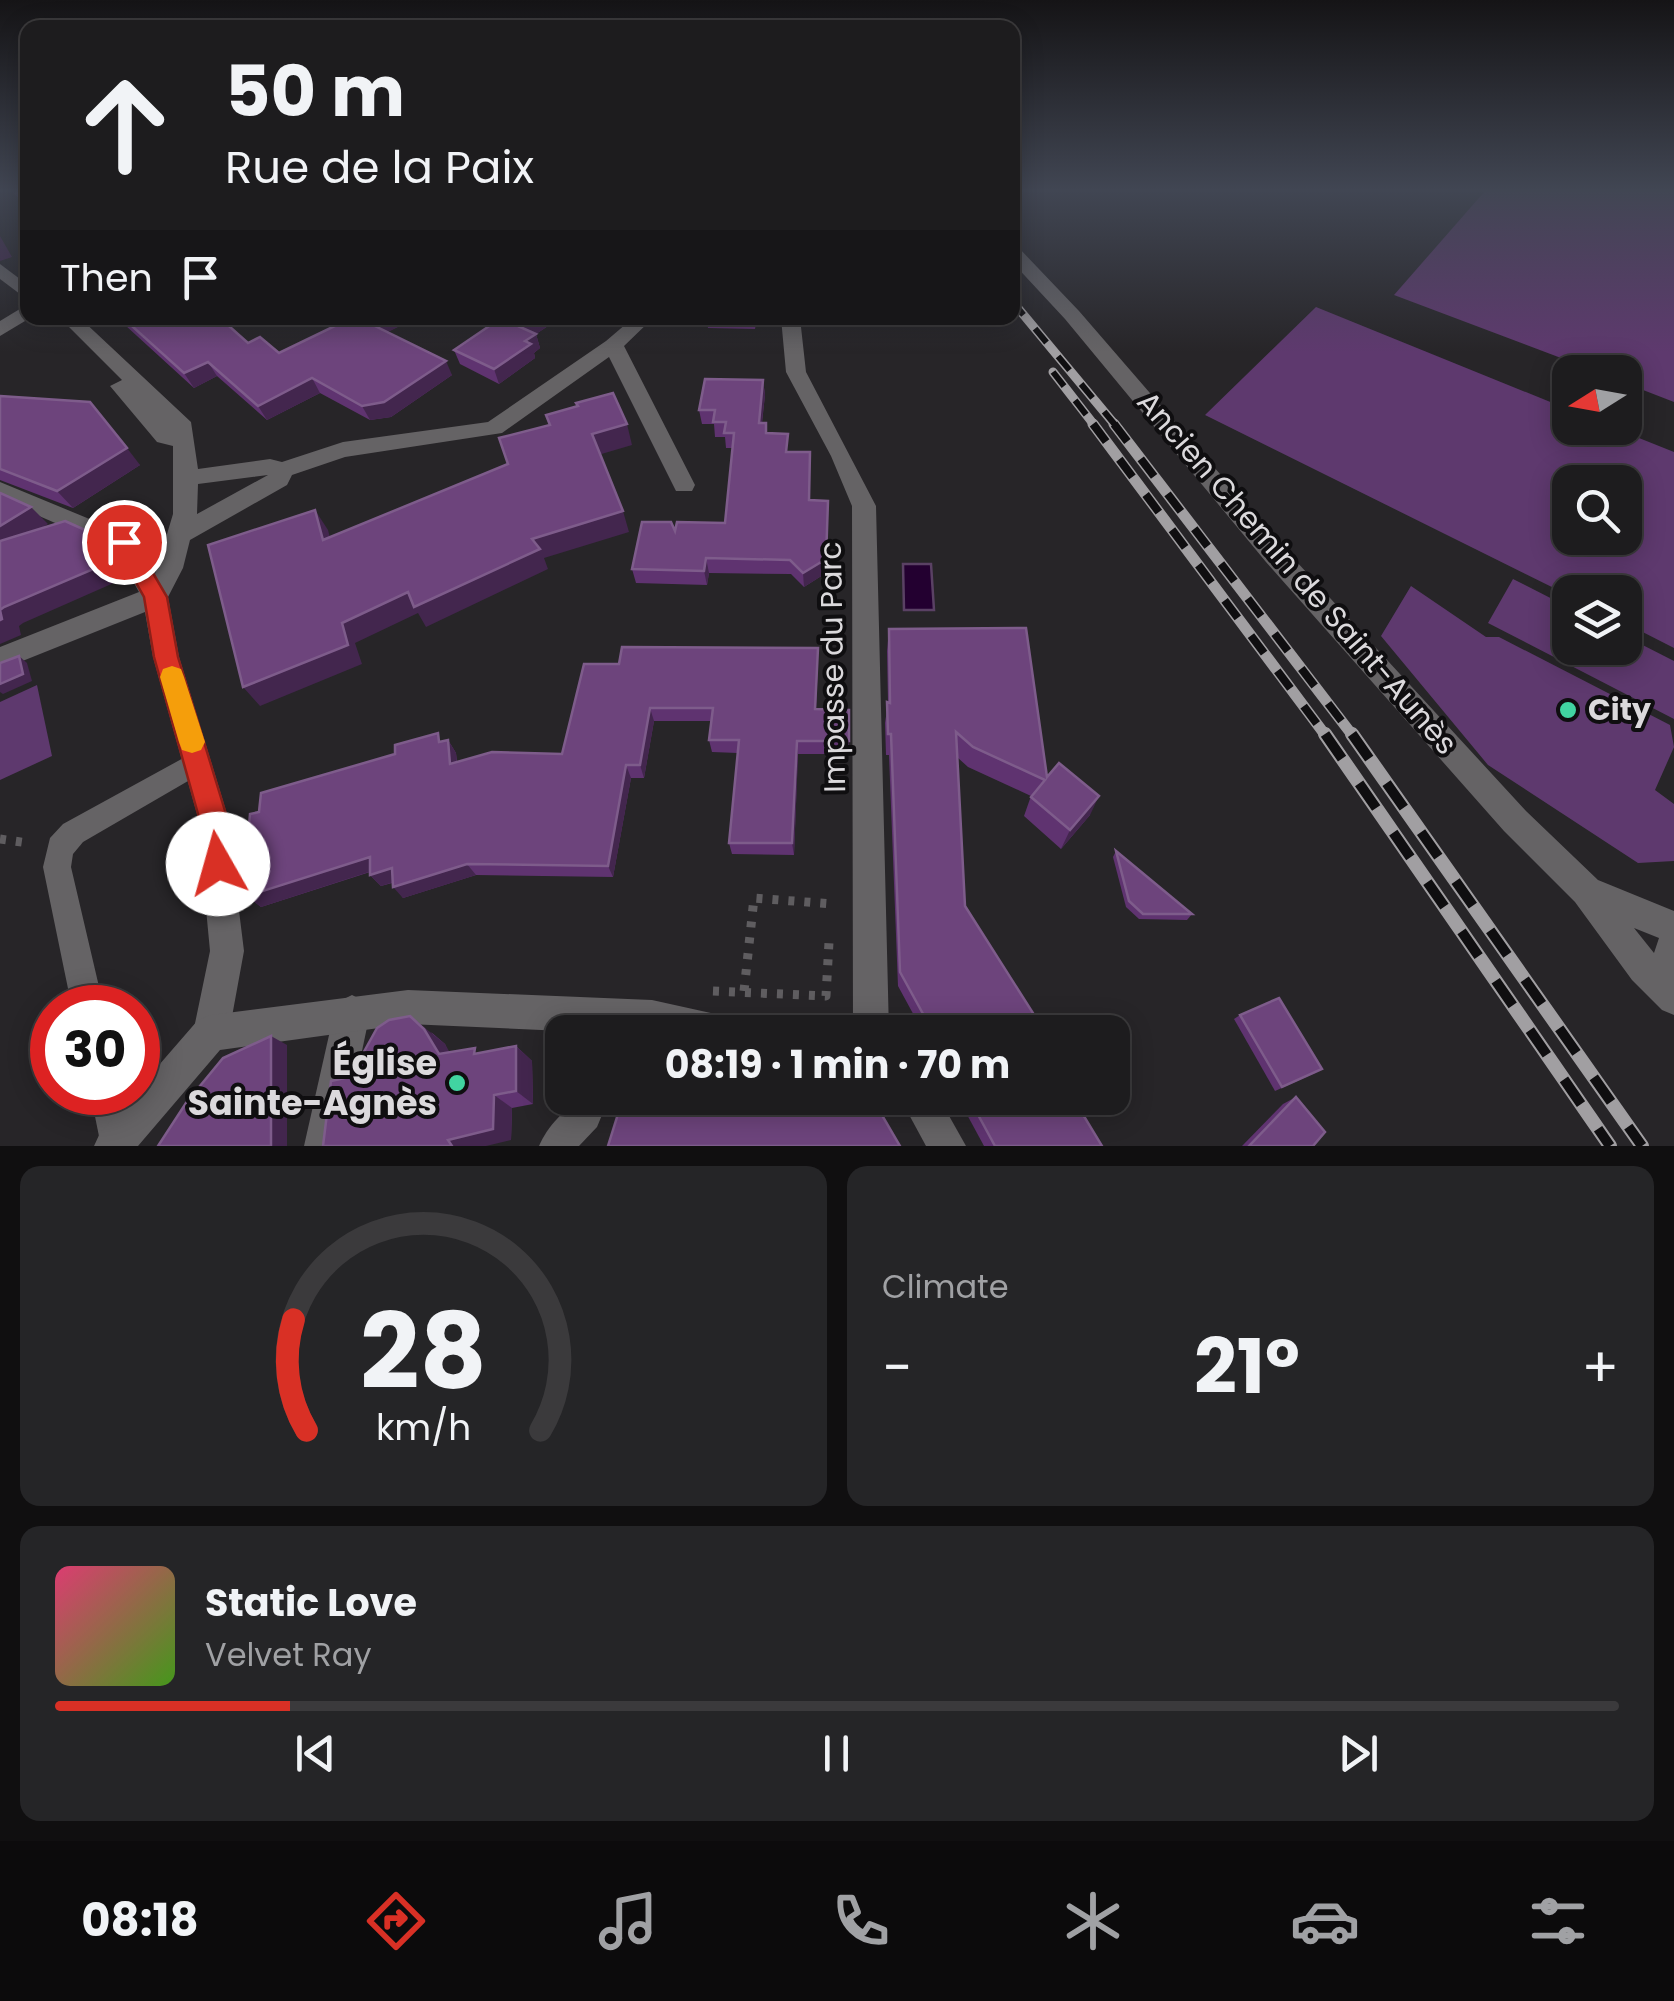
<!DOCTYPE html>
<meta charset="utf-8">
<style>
:root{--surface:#1d1c1e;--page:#252527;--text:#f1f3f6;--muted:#a0a1a4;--line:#3b3a3c;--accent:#d93025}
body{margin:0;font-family:Poppins,sans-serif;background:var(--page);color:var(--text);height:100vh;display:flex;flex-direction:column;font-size:38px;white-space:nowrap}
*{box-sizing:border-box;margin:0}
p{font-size:32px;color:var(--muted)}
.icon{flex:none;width:55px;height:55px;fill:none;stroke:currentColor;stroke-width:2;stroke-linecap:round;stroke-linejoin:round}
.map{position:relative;height:1146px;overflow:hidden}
.side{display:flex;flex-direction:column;gap:20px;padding:20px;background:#100f10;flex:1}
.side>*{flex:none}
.guide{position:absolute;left:20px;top:20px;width:1000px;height:305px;border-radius:20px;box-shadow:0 5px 25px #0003,0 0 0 2px var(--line);background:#1d1c1e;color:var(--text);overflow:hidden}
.needle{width:65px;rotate:259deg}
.controls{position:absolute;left:1552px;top:355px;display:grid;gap:20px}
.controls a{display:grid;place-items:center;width:90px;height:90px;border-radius:20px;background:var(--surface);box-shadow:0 5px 25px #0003,0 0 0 2px var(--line);font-size:50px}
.speed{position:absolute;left:30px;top:985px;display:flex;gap:20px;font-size:50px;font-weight:700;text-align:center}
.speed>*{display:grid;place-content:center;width:130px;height:130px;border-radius:50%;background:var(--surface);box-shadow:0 5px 25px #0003,0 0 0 2px var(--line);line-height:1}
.speed .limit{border:15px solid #d22;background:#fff;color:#111}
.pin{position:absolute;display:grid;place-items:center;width:85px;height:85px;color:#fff;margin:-42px;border:5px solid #fff;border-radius:50%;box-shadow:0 2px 10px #0007}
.me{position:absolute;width:110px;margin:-55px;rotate:353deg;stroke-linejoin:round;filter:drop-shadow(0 0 8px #0008)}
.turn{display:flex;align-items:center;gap:35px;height:210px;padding:0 40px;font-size:45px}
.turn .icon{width:130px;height:130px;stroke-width:2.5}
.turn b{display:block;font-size:70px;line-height:85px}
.then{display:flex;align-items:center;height:95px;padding:0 40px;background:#0003;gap:20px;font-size:38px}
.big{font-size:75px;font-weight:700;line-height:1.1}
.side .tile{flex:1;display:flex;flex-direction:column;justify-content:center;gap:15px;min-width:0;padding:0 35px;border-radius:20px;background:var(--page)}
.side .dial{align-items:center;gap:0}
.dial svg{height:260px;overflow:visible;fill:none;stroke:var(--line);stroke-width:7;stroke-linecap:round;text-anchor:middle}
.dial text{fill:var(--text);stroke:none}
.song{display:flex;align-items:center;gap:30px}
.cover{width:120px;height:120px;border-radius:15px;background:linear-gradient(135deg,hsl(340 70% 55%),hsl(100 70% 35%))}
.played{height:10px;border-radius:5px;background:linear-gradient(90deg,var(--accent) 15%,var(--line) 15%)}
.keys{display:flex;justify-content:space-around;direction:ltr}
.heat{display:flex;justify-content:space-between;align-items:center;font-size:55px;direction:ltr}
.side .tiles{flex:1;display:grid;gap:20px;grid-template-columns:1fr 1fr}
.tile:last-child{grid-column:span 2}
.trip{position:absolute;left:545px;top:1015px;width:585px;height:100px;border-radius:20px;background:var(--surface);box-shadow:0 5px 25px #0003,0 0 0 2px var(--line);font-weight:700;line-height:100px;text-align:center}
.tabs{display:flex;height:160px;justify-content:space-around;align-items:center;background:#0c0b0c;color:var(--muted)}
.tabs .icon{width:70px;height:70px}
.tabs .on{color:var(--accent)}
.tabs b{font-size:45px;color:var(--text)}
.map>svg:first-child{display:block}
.green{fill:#5e396e;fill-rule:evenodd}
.water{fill:#230030;stroke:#5a4164;stroke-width:2.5}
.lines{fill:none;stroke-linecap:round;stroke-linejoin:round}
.path{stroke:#5f5d60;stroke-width:9;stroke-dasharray:6 10;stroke-linecap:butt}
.service{fill:#656365;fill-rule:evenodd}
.minor{fill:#656365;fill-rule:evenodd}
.tertiary{fill:#656365;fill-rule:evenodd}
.rail-far2-casing{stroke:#a19fa2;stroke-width:9}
.rail-far1-casing{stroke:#a19fa2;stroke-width:11}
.rail-casing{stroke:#a19fa2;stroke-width:14}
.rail-far2{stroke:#0f0e10;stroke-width:6;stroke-dasharray:18;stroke-linecap:butt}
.rail-far1{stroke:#0f0e10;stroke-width:8;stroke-dasharray:22;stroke-linecap:butt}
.rail{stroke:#0f0e10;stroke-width:10;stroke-dasharray:30;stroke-linecap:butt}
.wall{fill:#5f3370}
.shaded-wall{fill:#43264e}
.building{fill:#6d447c;stroke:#7e5c8b;stroke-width:2.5}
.route{fill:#d93025;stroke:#8d1f18;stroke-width:2.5}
.slow{fill:#f59e0b}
.poi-dot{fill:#41d4a1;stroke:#0f0e10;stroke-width:4}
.labels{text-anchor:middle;stroke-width:8;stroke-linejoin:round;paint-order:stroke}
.street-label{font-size:30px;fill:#dbd9dc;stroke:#0f0e10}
.poi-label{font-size:30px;font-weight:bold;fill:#dbd9dc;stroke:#0f0e10;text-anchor:start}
.near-poi-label{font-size:35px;font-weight:bold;fill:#dbd9dc;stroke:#0f0e10;text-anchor:end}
</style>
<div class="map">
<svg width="1674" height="1146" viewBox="0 0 1674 1146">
<rect width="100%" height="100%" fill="#272528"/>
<g class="green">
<path d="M 1485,191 L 1674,191 L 1674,402 L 1625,383 L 1625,372 L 1598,372 L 1394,295 Z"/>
<path d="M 1316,307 L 1570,410 L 1570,428 L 1614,428 L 1674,452 L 1674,648 L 1625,623 L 1625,592 L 1570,592 L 1570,596 L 1205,415 ZM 1625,482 L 1625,538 L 1570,538 L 1570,482 Z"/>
<path d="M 1513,579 L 1570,608 L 1570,648 L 1625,648 L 1625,636 L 1674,661 L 1674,719 L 1488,623 Z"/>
<path d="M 1411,586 L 1486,637 L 1499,637 L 1670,725 L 1674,747 L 1655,790 L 1674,804 L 1674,861 L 1638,863 L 1488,765 L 1381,636 Z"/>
<path d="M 37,685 L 52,756 L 0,780 L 0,702 Z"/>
</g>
<path class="water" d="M 903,564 L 931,564 L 934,610 L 904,610 Z"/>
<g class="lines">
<g class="path">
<path d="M 0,839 L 28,843"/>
<path d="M 713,991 L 826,996 L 829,942"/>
<path d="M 744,991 L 754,898 L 832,904"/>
</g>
<g class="service">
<path d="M 198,750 L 207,754 L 211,762 L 207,770 L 83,842 L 73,854 L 71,867 L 104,1008 L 72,1008 L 43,867 L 50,838 L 63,824 Z"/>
<path d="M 90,1092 L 123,1092 L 131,1146 L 101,1146 Z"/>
<path d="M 585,1098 L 597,1103 L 602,1115 L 597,1127 L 579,1146 L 539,1146 C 547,1127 566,1106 585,1098 Z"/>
</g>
<g class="minor">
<path d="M 1012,246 L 1018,247 L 1079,311 L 1284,548 L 1526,811 L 1598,880 L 1674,911 L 1674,1015 L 1662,1010 L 1632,980 L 1575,902 L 1504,831 L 1266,562 L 1065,319 L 1012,262 ZM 1634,928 L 1659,938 L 1654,953 Z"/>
<path d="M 0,264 L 28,285 L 28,300 L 0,279 Z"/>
<path d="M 28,304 L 30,318 L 0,336 L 0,321 Z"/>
<path d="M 60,318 L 80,318 L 191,422 L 198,469 L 270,459 L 282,462 L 343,442 L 488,422 L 606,341 L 633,318 L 653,318 L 624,346 L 695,485 L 692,491 L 676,491 L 609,357 L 502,433 L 345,457 L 292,475 L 287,485 L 190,540 L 183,568 L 168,597 L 179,657 L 227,814 L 244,951 L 229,1033 L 224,1046 L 211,1051 L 198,1046 L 193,1033 L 210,951 L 197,814 L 153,657 L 145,612 L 0,670 L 0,647 L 139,592 L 115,549 L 0,499 L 0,482 L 133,537 L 155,574 L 173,514 L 173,446 L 157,442 L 110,386 L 122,380 ZM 268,475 L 197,514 L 198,484 Z"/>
<path d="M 781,318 L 800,318 L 806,372 L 876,506 L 889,1032 L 853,1032 L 852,506 L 831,456 L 786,372 Z"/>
<path d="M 352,995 L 364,1001 L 370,1013 L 342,1146 L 304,1146 L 334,1013 L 340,1001 Z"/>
</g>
<g class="tertiary">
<path d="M 408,990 L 652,1000 L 738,1019 L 743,1032 L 585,1032 L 408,1024 L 220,1050 L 138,1146 L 94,1146 L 100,1133 L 198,1020 L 211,1015 Z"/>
<path d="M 900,1098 L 939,1098 L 966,1146 L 926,1146 Z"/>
</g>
<g class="rail-far2-casing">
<g id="rail-far2">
<path d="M 1012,301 L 1116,426"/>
<path d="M 1053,372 L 1095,426"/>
</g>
</g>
<g class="rail-far1-casing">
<g id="rail-far1">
<path d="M 1093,424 L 1326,736"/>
<path d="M 1114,424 L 1353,736"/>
</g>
</g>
<g class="rail-casing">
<g id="rail">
<path d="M 1325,734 L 1610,1146"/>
<path d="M 1352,734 L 1642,1146"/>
</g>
</g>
<use href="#rail-far2" class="rail-far2"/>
<use href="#rail-far1" class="rail-far1"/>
<use href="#rail" class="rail"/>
</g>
<g class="wall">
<path d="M 11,191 L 28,191 L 28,206 Z"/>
<path d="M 120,318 L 220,318 L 248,343 L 279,353 L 332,327 L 326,318 L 416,318 L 387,332 L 452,375 L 391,417 L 370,420 L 320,393 L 267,420 L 217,376 L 194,388 L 125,325 Z"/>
<path d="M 473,318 L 560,318 L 536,334 L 540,348 L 534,353 L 535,358 L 499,384 L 460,364 L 454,350 L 491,326 Z"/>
<path d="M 706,318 L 757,318 L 755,329 L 708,328 Z"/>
<path d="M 763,380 L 765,395 L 762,423 L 766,423 L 767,433 L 788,452 L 810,467 L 810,500 L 826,573 L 804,587 L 791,574 L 709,573 L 707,585 L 636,583 L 632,569 L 675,531 L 725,523 L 732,448 L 726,448 L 725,437 L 715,437 L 714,424 L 702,424 L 699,410 Z"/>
<path d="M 0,396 L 140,465 L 73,508 L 0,480 Z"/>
<path d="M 889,629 L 1090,815 L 1061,849 L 1024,816 L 1031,796 L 968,767 L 957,757 L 965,906 L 1045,1032 L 923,1032 L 898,986 L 889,755 L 886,755 L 885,723 L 888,703 L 887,651 Z"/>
<path d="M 818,662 L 816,709 L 849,741 L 849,754 L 798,754 L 794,855 L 732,854 L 729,843 L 738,753 L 712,752 L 709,740 L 711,721 L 654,721 L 644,778 L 631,778 L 613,877 L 476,875 L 403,898 L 392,883 L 381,886 L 370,875 L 370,872 L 261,907 L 247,896 L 249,825 L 259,812 L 395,754 L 448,740 L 456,753 L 457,762 L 562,754 L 584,664 Z"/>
<path d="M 1116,851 L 1192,914 L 1187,920 L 1139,919 L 1126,907 L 1113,857 Z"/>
<path d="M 1240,1015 L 1315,1073 L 1275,1091 L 1234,1019 Z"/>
<path d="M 431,1032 L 445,1044 L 449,1053 L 480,1053 L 516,1046 L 532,1061 L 533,1104 L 512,1108 L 511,1140 Z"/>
<path d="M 1296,1097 L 1313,1146 L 1242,1146 L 1283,1104 Z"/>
<path d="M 958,1098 L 1073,1098 L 1102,1146 L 984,1146 Z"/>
</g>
<g class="shaded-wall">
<path d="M 0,236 L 12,257 L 0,261 Z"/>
<path d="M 381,318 L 416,318 L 376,338 L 369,323 Z"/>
<path d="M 534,318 L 560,318 L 536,334 L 540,348 L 534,353 L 535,358 L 499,384 L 494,369 L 520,327 Z"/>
<path d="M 446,361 L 452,375 L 391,417 L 370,420 L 362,406 Z"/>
<path d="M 208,362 L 217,376 L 194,388 L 184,373 Z"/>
<path d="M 312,378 L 320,393 L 267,420 L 258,406 Z"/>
<path d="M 763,380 L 765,395 L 760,437 L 759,423 Z"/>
<path d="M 627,424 L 632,445 L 598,455 L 592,434 Z"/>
<path d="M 127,448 L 140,465 L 73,508 L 57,491 Z"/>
<path d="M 828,501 L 826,573 L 804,587 L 803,573 Z"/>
<path d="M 31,507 L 48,524 L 0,554 L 0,526 Z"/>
<path d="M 315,510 L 328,530 L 336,561 L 323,540 Z"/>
<path d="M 623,511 L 629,532 L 544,558 L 548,569 L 426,627 L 418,613 L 355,643 L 362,664 L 260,706 L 243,687 L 342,623 L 408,592 L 532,539 Z"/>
<path d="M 94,534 L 109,551 L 125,578 L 23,623 L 19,626 L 21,635 L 0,644 L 0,610 Z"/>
<path d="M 706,558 L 709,573 L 707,585 L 704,571 Z"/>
<path d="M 19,656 L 27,663 L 32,681 L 3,694 L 0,692 L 0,684 Z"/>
<path d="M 650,708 L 654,721 L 644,778 L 640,765 Z"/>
<path d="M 448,740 L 456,753 L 458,776 L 450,764 Z"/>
<path d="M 797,741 L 798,754 L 794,855 L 792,843 Z"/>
<path d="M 626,765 L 631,778 L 613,877 L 608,866 Z"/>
<path d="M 1099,796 L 1090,815 L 1061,849 L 1070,830 Z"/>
<path d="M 370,857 L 381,868 L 261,907 L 247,896 Z"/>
<path d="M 467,864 L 476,875 L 403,898 L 393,887 Z"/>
<path d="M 392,868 L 403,879 L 381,886 L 370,875 Z"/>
<path d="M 410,1016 L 445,1044 L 459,1069 L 439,1054 Z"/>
<path d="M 271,1036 L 287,1045 L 287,1146 L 271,1146 Z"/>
<path d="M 516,1046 L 532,1061 L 533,1104 L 516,1091 Z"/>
<path d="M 494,1095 L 512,1108 L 511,1140 L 486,1146 L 452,1146 L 448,1140 Z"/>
</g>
<g class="building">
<path d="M 16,191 L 28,191 L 28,201 Z"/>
<path d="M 123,318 L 220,318 L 248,343 L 260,337 L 279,353 L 339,324 L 330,318 L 381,318 L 369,323 L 446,361 L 384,402 L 362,406 L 312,378 L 258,406 L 208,362 L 184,373 Z"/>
<path d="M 500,318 L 534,318 L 520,327 L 536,334 L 525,341 L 531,344 L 494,369 L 454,350 L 501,318 Z"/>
<path d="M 705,379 L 763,380 L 759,423 L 766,423 L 766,433 L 788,434 L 786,452 L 810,452 L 809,500 L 828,501 L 826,559 L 803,573 L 790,560 L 706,558 L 704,571 L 632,569 L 642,522 L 671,522 L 675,531 L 677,522 L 725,523 L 734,433 L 724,433 L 726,422 L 713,422 L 715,410 L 699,410 Z"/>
<path d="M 613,393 L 627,424 L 592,434 L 623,511 L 532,539 L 540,549 L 414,607 L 408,592 L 342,623 L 348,645 L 243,687 L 208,545 L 315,510 L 323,540 L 508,464 L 499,438 L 550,425 L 546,415 L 578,406 L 576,403 Z"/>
<path d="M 0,396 L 90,402 L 127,448 L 57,491 L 0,469 Z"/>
<path d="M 0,493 L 31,507 L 0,526 Z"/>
<path d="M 65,521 L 94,534 L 110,562 L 4,607 L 0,610 L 2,619 L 0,620 L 0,541 Z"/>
<path d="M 1026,628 L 1047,777 L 1059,763 L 1099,796 L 1070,830 L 1031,797 L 1045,780 L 973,747 L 956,732 L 965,906 L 1045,1032 L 933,1032 L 900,972 L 891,734 L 888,734 L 887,702 L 890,703 L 889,629 Z"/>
<path d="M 622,647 L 818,648 L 815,709 L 849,710 L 849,741 L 797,741 L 792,843 L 729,843 L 739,740 L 709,740 L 713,708 L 650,708 L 640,765 L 626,765 L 608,866 L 467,864 L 393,887 L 392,868 L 370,875 L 370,857 L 247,896 L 245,826 L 249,825 L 250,814 L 259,812 L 261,793 L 395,754 L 395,745 L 438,733 L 439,742 L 448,740 L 450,764 L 492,752 L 562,754 L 584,664 L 619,664 Z"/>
<path d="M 19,656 L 23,674 L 0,684 L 0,663 Z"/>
<path d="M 1116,851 L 1192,914 L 1143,914 L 1129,901 Z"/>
<path d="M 1279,998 L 1322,1069 L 1282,1087 L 1240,1015 Z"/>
<path d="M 410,1016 L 424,1029 L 439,1054 L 475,1048 L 474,1054 L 516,1046 L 516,1091 L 494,1095 L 493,1129 L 448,1140 L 452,1146 L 323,1146 L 331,1081 L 350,1077 L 377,1028 L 389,1020 Z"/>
<path d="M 271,1036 L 271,1146 L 158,1146 L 186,1103 L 223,1058 Z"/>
<path d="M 1296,1097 L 1325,1132 L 1313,1146 L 1249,1146 Z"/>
<path d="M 623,1098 L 872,1098 L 900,1146 L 608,1146 Z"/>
<path d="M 969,1098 L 1073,1098 L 1102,1146 L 995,1146 Z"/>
</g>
<linearGradient id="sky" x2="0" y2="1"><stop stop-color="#151416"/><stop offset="0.54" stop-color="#414653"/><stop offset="1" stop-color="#414653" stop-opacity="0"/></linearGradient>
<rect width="1674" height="352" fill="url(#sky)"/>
<path class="route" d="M 124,534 L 132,537 L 167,597 L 178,657 L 226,814 L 232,864 L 228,874 L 218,878 L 208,874 L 198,814 L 154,657 L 144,597 L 113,542 Z"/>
<path class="slow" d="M 172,666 L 181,669 L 184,677 L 205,742 L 201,750 L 192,753 L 182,750 L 179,742 L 160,677 L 163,669 Z"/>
<g class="poi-dot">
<circle cx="1568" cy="710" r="10"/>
<circle cx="457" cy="1083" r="10"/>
</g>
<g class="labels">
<g class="street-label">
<text transform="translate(1297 573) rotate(49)" y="10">Ancien Chemin de Saint-Aunès</text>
<text transform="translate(833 667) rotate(-91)" y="10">Impasse du Parc</text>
</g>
<g class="poi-label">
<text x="1588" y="720">City</text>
</g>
<g class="near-poi-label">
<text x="437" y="1075">Église<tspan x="437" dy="40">Sainte-Agnès</tspan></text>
</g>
</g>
</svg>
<div class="controls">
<a><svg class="needle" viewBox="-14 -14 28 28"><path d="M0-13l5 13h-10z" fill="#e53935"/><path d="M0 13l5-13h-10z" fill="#a0a1a4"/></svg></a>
<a><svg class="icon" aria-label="search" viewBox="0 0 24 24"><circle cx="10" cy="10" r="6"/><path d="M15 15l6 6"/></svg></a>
<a><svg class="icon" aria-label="layers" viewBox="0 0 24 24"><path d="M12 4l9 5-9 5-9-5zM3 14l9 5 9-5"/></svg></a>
</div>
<div class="speed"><div class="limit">30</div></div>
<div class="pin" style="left:124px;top:542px;background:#d93025"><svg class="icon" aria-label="arrive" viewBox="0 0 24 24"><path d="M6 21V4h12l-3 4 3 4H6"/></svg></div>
<svg class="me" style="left:218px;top:864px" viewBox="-20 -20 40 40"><circle r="19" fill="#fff"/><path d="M0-13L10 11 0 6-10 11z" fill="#d93025"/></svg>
<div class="trip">08:19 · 1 min · 70 m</div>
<div class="guide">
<div class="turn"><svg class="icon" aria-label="ahead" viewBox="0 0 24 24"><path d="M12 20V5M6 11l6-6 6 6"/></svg><div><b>50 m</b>Rue de la Paix</div></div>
<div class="then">Then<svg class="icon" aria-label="arrive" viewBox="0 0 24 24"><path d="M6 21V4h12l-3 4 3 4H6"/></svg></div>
</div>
</div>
<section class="side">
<div class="tiles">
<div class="tile dial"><svg viewBox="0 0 100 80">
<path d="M14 69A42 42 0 1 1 86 69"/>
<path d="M14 69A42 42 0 0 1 10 35" stroke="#d93025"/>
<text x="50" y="56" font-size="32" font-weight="700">28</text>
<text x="50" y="72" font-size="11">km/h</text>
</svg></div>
<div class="tile"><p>Climate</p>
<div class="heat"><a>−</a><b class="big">21°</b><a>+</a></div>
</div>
<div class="tile">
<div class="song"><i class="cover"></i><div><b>Static Love</b><p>Velvet Ray</p></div></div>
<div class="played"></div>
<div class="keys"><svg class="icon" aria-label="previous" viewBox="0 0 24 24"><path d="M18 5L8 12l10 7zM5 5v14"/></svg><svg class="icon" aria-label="pause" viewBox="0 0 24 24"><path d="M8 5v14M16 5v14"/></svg><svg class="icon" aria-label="next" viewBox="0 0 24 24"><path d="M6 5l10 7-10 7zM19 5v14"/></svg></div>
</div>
</div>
</section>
<nav class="tabs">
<b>08:18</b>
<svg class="icon on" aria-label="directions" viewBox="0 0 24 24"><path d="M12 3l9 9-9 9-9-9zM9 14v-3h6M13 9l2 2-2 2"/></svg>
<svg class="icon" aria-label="music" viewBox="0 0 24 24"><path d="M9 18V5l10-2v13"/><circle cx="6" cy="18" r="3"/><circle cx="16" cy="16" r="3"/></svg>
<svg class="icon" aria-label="phone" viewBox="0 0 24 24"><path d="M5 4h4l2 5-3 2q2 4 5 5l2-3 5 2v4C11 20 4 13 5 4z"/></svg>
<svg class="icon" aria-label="climate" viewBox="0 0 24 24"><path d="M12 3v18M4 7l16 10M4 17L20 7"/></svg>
<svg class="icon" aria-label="car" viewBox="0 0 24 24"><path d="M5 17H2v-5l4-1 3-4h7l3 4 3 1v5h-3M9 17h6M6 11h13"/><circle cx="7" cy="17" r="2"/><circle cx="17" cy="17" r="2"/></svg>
<svg class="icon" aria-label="filters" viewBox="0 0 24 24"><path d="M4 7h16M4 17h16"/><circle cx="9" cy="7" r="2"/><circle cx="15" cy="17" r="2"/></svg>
</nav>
